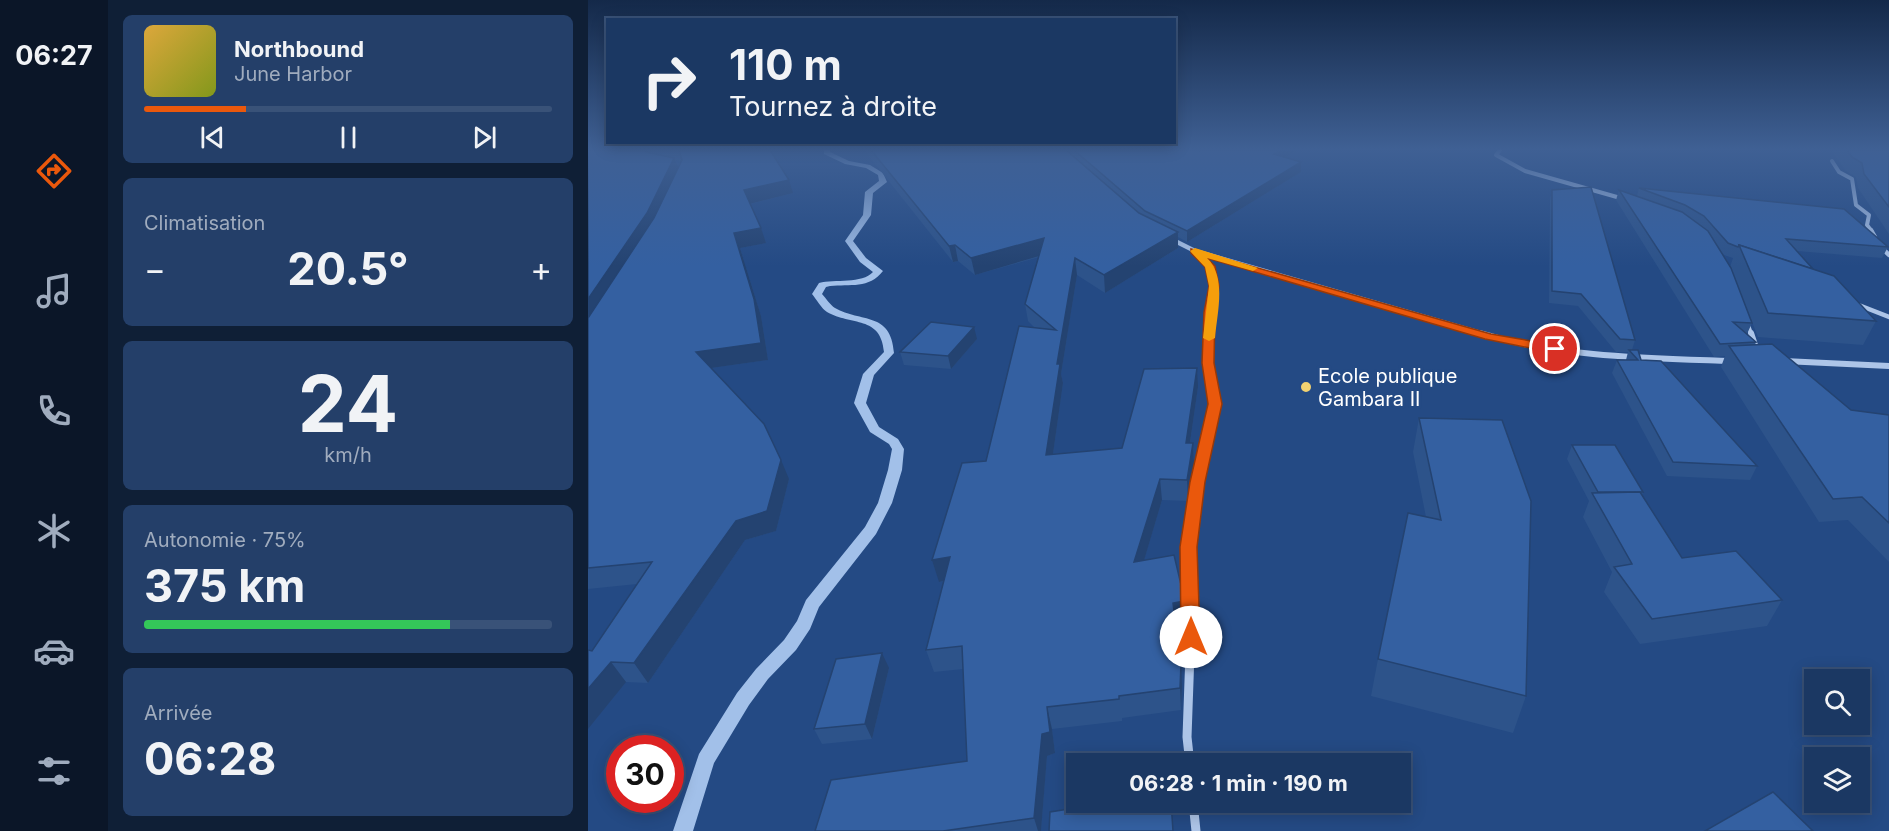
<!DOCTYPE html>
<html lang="fr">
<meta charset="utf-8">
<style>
:root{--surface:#1b3863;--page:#243f69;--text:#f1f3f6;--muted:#a0acbe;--line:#395278;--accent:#ea580c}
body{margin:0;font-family:Inter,sans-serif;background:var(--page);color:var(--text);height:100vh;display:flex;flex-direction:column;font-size:22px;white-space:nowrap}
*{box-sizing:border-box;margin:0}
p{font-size:20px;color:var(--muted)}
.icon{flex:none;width:33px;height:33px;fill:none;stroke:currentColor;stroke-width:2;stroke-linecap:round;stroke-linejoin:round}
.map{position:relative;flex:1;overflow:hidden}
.panel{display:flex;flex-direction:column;gap:15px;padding:15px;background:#0f1f36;width:480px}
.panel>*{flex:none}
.banner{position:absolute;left:18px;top:18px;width:570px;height:126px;border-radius:0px;box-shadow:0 3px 15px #0003,0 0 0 2px var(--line);background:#1b3863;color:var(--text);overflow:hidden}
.tools{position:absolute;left:1216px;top:669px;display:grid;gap:12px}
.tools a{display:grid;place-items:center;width:66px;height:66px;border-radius:0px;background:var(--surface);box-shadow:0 3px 15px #0003,0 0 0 2px var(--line);font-size:30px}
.speed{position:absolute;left:18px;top:735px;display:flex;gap:12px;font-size:30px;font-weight:700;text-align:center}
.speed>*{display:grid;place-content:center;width:78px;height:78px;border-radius:50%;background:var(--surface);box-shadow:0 3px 15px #0003,0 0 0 2px var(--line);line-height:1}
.speed .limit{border:9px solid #d22;background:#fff;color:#111}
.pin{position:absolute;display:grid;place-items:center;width:51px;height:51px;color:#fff;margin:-26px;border:3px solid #fff;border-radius:50%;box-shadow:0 2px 6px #0007}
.me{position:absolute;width:66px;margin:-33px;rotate:0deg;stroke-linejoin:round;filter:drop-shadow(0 0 4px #0008)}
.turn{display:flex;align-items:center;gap:21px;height:126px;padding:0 24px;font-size:27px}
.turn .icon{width:78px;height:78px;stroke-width:2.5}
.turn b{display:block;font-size:42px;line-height:51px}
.big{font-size:45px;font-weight:700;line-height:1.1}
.panel .tile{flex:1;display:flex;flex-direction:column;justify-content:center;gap:9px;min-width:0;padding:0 21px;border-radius:9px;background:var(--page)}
.panel .dial{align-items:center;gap:0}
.dial b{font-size:78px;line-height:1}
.song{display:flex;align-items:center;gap:18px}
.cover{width:72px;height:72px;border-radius:9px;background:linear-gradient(135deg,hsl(40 70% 55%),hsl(70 70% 35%))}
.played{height:6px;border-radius:3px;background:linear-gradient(90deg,var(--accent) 25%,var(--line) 25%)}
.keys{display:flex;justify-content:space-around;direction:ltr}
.heat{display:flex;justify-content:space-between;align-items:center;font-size:33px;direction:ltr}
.charge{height:9px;border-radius:4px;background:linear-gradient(90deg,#34c759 75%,var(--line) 0)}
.trip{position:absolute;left:478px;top:753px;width:345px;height:60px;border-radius:0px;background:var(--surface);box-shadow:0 3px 15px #0003,0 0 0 2px var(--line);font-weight:700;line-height:60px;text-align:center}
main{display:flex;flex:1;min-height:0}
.menu{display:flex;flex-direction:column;width:108px;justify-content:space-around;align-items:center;background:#0b1628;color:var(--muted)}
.menu .icon{width:42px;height:42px}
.menu .current{color:var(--accent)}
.menu b{font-size:27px;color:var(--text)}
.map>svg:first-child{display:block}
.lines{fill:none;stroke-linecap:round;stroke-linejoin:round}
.stream{fill:#a2c0e9;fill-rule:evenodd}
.street-far4{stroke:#adc5e8;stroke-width:4}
.street-far3{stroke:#adc5e8;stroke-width:4.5}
.street-far2{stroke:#adc5e8;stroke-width:6}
.street-far1{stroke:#adc5e8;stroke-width:8}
.street{stroke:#adc5e8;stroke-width:9}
.wall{fill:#2d538a;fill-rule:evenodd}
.shaded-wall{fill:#244371}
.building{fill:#3460a1;stroke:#244371;stroke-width:1.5}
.route{fill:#ea580c;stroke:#983908;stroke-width:1.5}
.slow{fill:#f59e0b}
.poi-dot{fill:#f2d271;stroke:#244a84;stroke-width:2}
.labels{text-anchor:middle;stroke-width:6;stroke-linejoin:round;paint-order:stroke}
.poi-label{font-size:20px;fill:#fff;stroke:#244a84;text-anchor:start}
</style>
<main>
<nav class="menu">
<b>06:27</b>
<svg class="icon current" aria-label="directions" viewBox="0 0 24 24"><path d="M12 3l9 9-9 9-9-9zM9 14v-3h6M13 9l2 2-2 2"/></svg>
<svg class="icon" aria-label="music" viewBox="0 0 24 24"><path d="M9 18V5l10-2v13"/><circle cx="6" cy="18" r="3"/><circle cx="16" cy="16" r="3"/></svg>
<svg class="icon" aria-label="phone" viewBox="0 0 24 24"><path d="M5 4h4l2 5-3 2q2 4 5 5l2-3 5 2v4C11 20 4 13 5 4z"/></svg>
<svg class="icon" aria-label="climate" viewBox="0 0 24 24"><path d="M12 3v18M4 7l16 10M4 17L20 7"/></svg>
<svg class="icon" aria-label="car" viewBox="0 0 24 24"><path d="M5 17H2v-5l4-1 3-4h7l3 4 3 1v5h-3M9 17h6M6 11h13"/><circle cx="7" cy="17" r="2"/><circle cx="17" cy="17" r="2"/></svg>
<svg class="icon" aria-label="filters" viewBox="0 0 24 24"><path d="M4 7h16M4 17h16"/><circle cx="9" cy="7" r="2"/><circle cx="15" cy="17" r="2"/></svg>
</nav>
<section class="panel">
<div class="tile">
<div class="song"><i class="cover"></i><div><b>Northbound</b><p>June Harbor</p></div></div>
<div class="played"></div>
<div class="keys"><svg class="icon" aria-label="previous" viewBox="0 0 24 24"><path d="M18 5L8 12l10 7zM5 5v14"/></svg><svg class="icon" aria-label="pause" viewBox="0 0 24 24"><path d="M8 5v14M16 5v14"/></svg><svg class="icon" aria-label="next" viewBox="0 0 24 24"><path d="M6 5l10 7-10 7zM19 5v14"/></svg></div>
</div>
<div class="tile"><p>Climatisation</p>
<div class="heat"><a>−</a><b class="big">20.5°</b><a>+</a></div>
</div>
<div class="tile dial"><b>24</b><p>km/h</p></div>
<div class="tile"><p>Autonomie · 75%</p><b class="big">375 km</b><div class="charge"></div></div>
<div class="tile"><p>Arrivée</p><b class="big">06:28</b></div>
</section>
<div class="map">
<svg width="1301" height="831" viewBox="0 0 1301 831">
<rect width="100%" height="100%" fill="#244a84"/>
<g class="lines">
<path class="stream" d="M 236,150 L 242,150 L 242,152 L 261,161 L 282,165 L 295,173 L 299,182 L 285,193 L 283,215 L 265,241 L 278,258 L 295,271 C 281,289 262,284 242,286 L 238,287 L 234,294 C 238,298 242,305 247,308 C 273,323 303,311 306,353 L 286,375 L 278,403 L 291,427 L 310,439 L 316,449 L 314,470 L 304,503 L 288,534 L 231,607 L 222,629 L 208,650 L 180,679 L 161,705 L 126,763 L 105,831 L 85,831 L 111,754 L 149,693 L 168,669 L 196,640 L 209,621 L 218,600 L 277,527 L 290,503 L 300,470 L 304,449 L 301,444 L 282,432 L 266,403 L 275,374 L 296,352 C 293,315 263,326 239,312 C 234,309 228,299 224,294 L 231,283 C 247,279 274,284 285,272 L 272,262 L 257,241 L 275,215 L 277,192 L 291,181 L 290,175 L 278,168 L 257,164 L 236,154 Z"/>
<g class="street-far4">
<path d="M 912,150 L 908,155 L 937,171 L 1036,199"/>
<path d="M 1244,161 L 1251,172 L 1264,179 L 1268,205 L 1281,215 L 1279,225 L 1284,232"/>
</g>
<g class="street-far3">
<path d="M 1283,230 L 1287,237"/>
<path d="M 583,239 L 607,251 L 896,334"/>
<path d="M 1292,246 L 1301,255"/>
<path d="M 609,254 L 622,266 L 626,286 L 622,334"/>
<path d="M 1268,304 L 1301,317"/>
<path d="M 1159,323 L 1163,334"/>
</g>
<g class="street-far2">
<path d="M 891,333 C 973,357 1057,358 1141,361"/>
<path d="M 1163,333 L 1167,345"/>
<path d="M 1196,361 L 1301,366"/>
<path d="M 613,464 L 627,404 L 620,363 L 622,333"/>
</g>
<path class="street-far1" d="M 603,627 L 600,547 L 613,462"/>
<g class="street">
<path d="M 602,764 L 599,737 L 603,625"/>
<path d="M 605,802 L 608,831"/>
</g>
</g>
<g class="wall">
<path d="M 0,150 L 61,153 L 57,150 L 182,150 L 205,193 L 162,204 L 178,243 L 152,248 L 173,316 L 180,360 L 123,368 L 201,479 L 188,531 L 157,540 L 60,683 L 38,682 L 4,651 L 49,584 L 0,589 ZM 87,160 L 94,161 L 90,168 Z"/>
<path d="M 276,150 L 478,150 L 479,151 L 479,150 L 601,150 L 611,151 L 711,150 L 697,157 L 713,162 L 713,172 L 599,242 L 590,237 L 590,248 L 517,293 L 489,275 L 473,374 L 475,383 L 465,454 L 534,448 L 610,387 L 602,443 L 605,443 L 606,464 L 600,501 L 574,500 L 556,560 L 597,622 L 588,624 L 594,686 L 593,710 L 534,718 L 534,721 L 464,729 L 467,753 L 459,756 L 453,831 L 227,831 L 379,761 L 375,669 L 346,672 L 338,650 L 356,581 L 351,582 L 398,461 L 447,328 L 440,321 L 437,304 L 451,257 L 387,275 L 370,261 L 365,262 Z"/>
<path d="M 1243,150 L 1301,150 L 1301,234 L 1270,188 L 1268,177 L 1258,171 Z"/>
<path d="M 1051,188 L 1300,247 L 1294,258 L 1209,251 L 1225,269 L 1288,321 L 1275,345 L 1170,337 L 1148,282 L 1164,323 L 1159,334 L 1168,342 L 1167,345 L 1263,410 L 1301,415 L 1301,562 L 1260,520 L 1231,522 L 1133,367 L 1137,356 L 1126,357 L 1028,200 L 1031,190 L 1049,196 ZM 1131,249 L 1136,255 L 1145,258 L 1142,267 Z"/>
<path d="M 964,190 L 1047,340 L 1044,350 L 1053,360 L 1169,466 L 1162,480 L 1079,476 L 1024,373 L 1029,360 L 1038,360 L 1040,352 L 1028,352 L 990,306 L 961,303 L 962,200 Z"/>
<path d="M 389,339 L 363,369 L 316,365 L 312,352 Z"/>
<path d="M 831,418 L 938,696 L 925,733 L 783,696 L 790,659 L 838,517 L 825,452 Z"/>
<path d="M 984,445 L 1055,492 L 1054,495 L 1094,558 L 1194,600 L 1179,626 L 1052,644 L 1016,592 L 1024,572 L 995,517 L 1001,501 L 979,459 Z"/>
<path d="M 301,668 L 284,739 L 234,744 L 226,729 Z"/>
</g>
<g class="shaded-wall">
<path d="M 694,150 L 711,150 L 685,163 L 686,154 Z"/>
<path d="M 86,158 L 92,171 L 66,227 L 0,330 L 0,299 Z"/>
<path d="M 713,162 L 713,172 L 599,242 L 599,231 Z"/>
<path d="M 201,180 L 205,193 L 161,204 L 156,190 Z"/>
<path d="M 173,228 L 178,243 L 152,248 L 173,316 L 180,360 L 116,369 L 108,352 L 146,233 Z"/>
<path d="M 590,232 L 590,248 L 517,293 L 516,275 Z"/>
<path d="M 456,238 L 458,254 L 387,275 L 383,258 Z"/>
<path d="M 367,245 L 370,261 L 365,262 L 361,246 Z"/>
<path d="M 487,258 L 489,275 L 473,374 L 475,383 L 462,475 L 458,455 L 469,364 Z"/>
<path d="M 386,327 L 389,339 L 363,369 L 360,356 Z"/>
<path d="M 609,368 L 610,387 L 599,463 L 598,443 Z"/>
<path d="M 605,443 L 606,464 L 600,501 L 599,480 Z"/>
<path d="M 193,460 L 201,479 L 188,531 L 157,540 L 60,683 L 46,663 L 148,521 Z"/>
<path d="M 572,479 L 574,500 L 549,584 L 546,562 Z"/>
<path d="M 362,557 L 368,578 L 351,582 L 344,560 Z"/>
<path d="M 595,593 L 597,622 L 587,624 L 585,603 Z"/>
<path d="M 294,653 L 301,668 L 284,739 L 277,724 Z"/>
<path d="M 23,662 L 38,682 L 0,729 L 0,689 Z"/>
<path d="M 593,664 L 594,686 L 593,710 L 592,688 Z"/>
<path d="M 459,707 L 464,729 L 467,753 L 459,756 L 453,831 L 450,831 L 446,818 L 454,734 Z"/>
</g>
<g class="building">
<path d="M 0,150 L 56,150 L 58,152 L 86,158 L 59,213 L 0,299 Z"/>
<path d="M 91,150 L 182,150 L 201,180 L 156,190 L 173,228 L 146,233 L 166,299 L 173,343 L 108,352 L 176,424 L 193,460 L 179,511 L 148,521 L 46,663 L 23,662 L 0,689 L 0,650 L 4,651 L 64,562 L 0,568 L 0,318 L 66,218 L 94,160 Z"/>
<path d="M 283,150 L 478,150 L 551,213 L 590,232 L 516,275 L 487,258 L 469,364 L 472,364 L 458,455 L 534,448 L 556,369 L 609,368 L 598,443 L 605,443 L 599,480 L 572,479 L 546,562 L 586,555 L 595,593 L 596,601 L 585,603 L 593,664 L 592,688 L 531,696 L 531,699 L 459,707 L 462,732 L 454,734 L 446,818 L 355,831 L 227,831 L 243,780 L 379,761 L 374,646 L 338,650 L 362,557 L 344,560 L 374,463 L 398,461 L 431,326 L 468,330 L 437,304 L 456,238 L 383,258 L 367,245 L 361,246 Z"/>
<path d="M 486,150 L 601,150 L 611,151 L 614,150 L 694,150 L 686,154 L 713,162 L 599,231 L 557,211 Z"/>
<path d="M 1259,150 L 1301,150 L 1301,207 L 1276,174 L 1274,163 L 1264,157 Z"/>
<path d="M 1003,187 L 1047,340 L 1032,339 L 993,294 L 964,291 L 964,190 Z"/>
<path d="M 1051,188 L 1256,209 L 1300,247 L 1198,239 L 1225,269 L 1151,245 L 1150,247 L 1140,243 L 1116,216 L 1097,205 Z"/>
<path d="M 1031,190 L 1094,212 L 1120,231 L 1143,268 L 1164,323 L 1145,322 L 1168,342 L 1132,344 Z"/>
<path d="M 1151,245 L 1246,276 L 1288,321 L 1180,313 Z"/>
<path d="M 343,322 L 386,327 L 360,356 L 312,352 Z"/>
<path d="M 1184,344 L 1263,410 L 1301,415 L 1301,523 L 1274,497 L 1245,499 L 1141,346 Z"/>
<path d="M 1041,350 L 1050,350 L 1053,360 L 1073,361 L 1169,466 L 1085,462 L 1029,360 L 1050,360 Z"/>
<path d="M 831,418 L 914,420 L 943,501 L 938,696 L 790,659 L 820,513 L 853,520 Z"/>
<path d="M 984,445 L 1027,445 L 1055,492 L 1010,492 Z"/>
<path d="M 1052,492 L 1094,558 L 1148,551 L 1194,600 L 1064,619 L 1026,567 L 1044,564 L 1004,493 Z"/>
<path d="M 294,653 L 277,724 L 226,729 L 248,659 Z"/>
<path d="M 1185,792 L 1225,831 L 1117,831 Z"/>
<path d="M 525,802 L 583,802 L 585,831 L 461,831 L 462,812 Z"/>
</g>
<linearGradient id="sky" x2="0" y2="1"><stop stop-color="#142949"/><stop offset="0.56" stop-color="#3f6094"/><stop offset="1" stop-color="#3f6094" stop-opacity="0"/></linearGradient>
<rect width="1301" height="266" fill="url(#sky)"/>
<path class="route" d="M 603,249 L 903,334 L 967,345 L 973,349 L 967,353 L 897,339 L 619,258 L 627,266 L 631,286 L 627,312 L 626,363 L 634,404 L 617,482 L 609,547 L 612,637 L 609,642 L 603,645 L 596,642 L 593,637 L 592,547 L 602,482 L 620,404 L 614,363 L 616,312 L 621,286 L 617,267 L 603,253 Z"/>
<path class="slow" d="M 607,248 L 670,268 L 665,271 L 619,258 C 639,277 629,313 627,338 L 621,341 L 615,338 L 621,286 L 617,267 L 602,251 Z"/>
<circle class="poi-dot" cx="718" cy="387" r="6"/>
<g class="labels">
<g class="poi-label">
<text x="730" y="383">Ecole publique<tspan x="730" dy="23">Gambara II</tspan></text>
</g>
</g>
</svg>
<div class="tools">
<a><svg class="icon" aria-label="search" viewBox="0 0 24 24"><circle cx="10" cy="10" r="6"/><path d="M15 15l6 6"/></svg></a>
<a><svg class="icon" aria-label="layers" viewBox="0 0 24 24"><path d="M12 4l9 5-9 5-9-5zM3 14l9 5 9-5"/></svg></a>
</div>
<div class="speed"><div class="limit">30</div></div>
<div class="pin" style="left:967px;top:349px;background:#d93025"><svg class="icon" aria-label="arrive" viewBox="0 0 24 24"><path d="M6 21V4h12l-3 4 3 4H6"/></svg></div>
<svg class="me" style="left:603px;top:637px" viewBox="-20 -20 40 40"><circle r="19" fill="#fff"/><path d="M0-13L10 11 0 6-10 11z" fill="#ea580c"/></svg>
<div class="trip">06:28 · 1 min · 190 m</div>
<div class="banner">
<div class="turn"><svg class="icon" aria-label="right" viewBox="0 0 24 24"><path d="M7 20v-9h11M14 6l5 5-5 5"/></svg><div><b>110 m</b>Tournez à droite</div></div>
</div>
</div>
</main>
